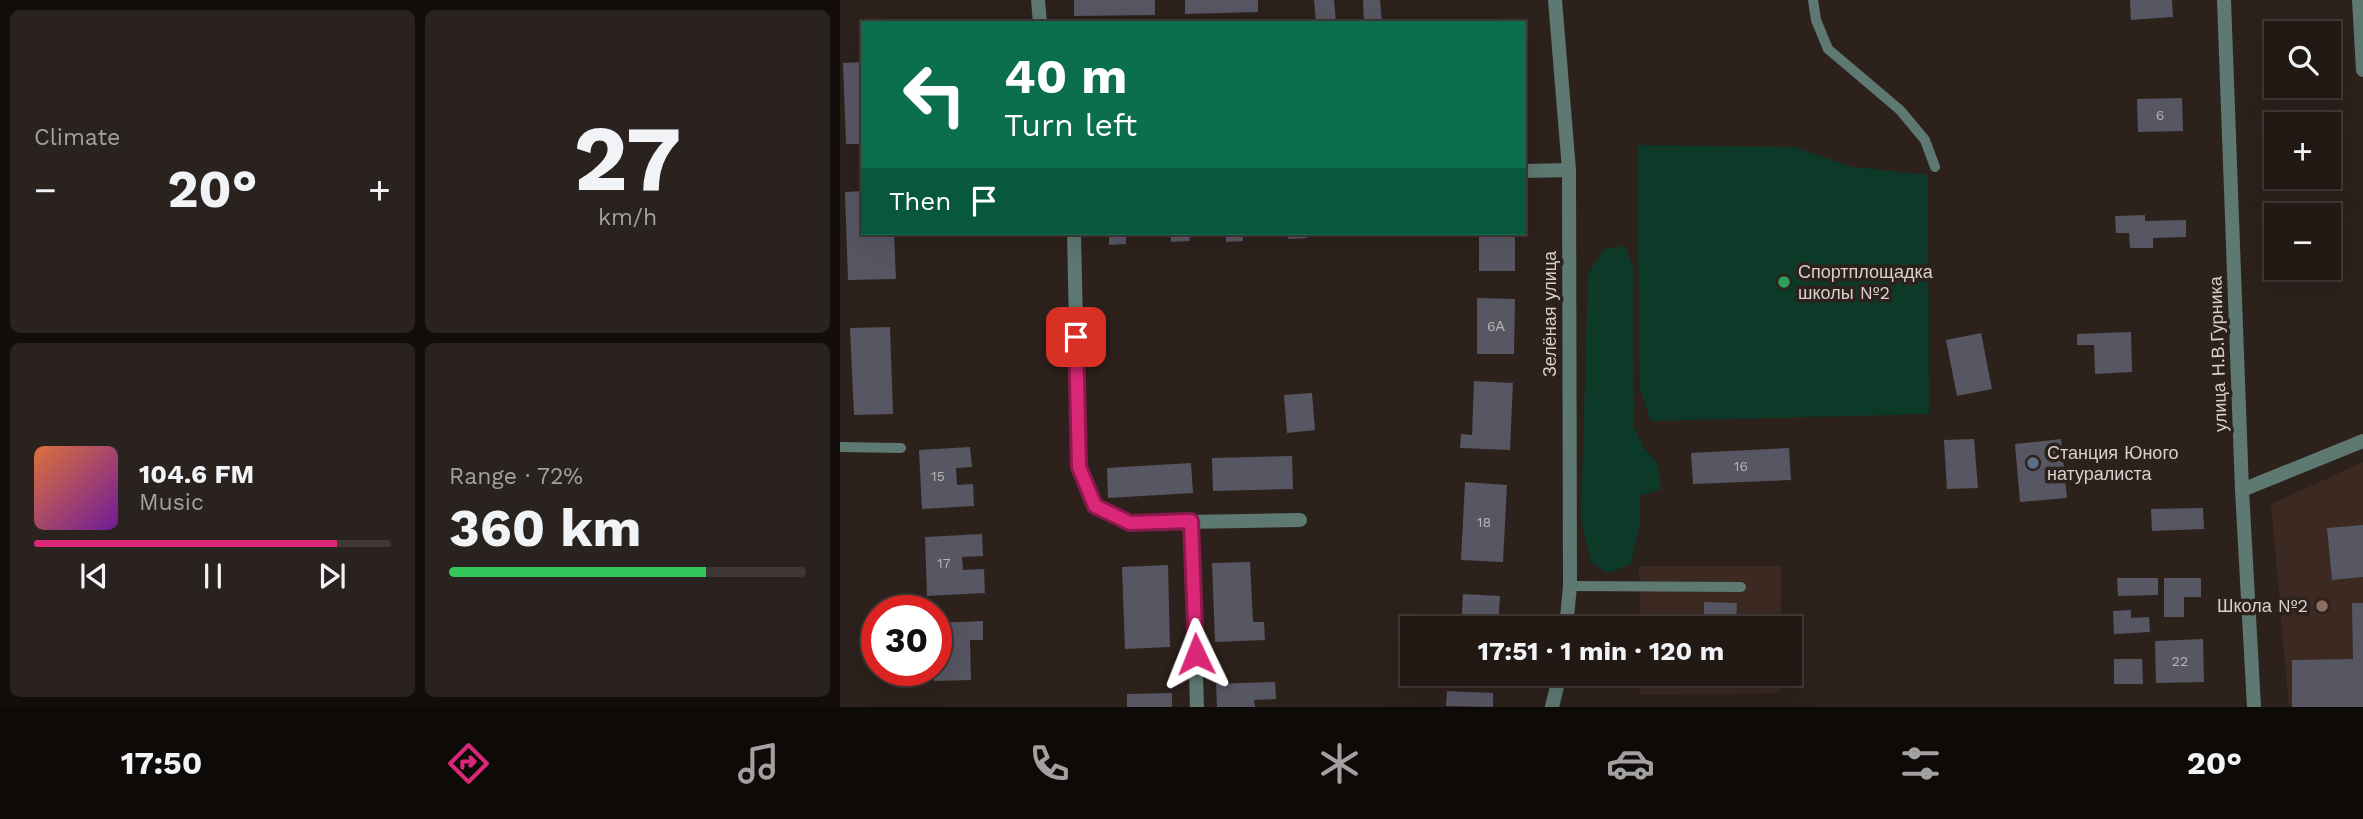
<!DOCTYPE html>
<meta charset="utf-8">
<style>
:root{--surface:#221915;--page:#2a221e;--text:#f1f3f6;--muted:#a2a0a0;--line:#3f3834;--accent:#db2777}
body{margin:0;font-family:"Work Sans",sans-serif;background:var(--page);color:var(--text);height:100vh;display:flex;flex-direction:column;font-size:26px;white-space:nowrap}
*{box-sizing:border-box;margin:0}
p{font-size:23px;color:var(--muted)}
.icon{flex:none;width:38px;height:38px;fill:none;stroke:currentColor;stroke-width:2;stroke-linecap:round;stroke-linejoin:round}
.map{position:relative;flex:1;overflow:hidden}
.side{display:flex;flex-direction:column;gap:10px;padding:10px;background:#130e0c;width:840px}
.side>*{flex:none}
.banner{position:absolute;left:21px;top:21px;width:665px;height:214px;border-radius:0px;box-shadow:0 7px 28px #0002,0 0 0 2px var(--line);background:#0b6e4f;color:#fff;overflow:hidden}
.tools{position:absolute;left:1424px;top:21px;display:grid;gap:14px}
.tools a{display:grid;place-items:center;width:77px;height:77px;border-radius:0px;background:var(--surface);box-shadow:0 7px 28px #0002,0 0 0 2px var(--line);font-size:35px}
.speed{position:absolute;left:21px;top:595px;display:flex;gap:14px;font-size:35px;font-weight:700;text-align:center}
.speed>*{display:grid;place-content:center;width:91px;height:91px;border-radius:50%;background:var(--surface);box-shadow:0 7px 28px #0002,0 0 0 2px var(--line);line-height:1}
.speed .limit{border:10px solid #d22;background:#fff;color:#111}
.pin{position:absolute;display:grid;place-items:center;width:60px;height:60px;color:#fff;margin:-30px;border-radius:14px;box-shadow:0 4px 10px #0006}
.me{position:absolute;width:77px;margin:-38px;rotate:358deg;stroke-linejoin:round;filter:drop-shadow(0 0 5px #0008)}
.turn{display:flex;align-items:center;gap:24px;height:147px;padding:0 28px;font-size:32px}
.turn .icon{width:91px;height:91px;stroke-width:2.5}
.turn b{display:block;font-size:49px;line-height:60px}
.then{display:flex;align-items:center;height:66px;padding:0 28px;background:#0003;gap:14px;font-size:26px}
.big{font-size:52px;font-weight:700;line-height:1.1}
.side .card{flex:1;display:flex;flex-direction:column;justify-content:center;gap:10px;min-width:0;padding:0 24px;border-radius:10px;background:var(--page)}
.side .dial{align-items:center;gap:0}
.dial b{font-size:91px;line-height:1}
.song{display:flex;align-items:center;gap:21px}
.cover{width:84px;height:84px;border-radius:10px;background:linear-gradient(135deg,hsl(20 70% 55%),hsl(280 70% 35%))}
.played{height:7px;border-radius:4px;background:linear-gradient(90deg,var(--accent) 85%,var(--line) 85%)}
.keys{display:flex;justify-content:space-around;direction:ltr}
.heat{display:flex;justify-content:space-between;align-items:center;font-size:38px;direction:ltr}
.charge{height:10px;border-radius:5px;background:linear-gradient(90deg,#34c759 72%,var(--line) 0)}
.side .tiles{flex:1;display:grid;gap:10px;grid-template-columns:repeat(2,1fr)}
.trip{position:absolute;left:560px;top:616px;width:402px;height:70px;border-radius:0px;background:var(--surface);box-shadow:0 7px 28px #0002,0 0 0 2px var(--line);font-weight:700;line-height:70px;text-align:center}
.dock{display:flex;height:112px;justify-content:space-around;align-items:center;background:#0e0a08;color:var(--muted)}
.dock .icon{width:49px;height:49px}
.dock .current{color:var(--accent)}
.dock b{font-size:32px;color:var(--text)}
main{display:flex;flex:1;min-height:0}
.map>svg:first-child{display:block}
.built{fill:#3b2922}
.green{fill:#0d3a28}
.building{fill:#575663}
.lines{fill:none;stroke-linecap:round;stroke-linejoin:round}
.service{stroke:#5e7872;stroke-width:10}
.minor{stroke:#5e7872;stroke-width:14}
.tertiary{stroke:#5e7872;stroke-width:14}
.route-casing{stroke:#8e194d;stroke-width:18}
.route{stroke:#db2777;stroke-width:12}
.leisure-dot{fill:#2e9e5b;stroke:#2d211c;stroke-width:2.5}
.service-dot{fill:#5c6f8a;stroke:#2d211c;stroke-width:2.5}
.education-dot{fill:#8d6e63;stroke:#2d211c;stroke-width:2.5}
.labels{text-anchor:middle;stroke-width:7;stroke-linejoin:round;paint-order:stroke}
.number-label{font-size:14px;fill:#b8b2b2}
.poi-label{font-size:18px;fill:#d9d0cd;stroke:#2d211c;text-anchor:start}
.street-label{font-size:18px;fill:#d9d0cd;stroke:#2d211c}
</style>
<main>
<section class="side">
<div class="tiles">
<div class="card"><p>Climate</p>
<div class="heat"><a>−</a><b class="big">20°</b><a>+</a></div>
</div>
<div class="card dial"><b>27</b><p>km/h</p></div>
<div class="card">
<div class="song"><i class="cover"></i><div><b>104.6 FM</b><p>Music</p></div></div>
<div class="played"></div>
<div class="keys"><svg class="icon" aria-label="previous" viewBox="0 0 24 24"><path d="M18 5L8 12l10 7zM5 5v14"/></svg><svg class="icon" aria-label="pause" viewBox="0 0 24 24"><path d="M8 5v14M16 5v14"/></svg><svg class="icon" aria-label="next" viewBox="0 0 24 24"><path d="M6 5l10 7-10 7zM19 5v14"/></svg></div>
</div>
<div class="card"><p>Range · 72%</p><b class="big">360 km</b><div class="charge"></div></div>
</div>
</section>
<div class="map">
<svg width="1523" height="707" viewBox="0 0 1523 707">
<rect width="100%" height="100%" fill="#2d211c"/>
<g class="built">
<path d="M 1523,462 L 1523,707 L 1449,707 L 1431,504 Z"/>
<path d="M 799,566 L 941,566 L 941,628 L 800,628 Z"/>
<path d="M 800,674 L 940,674 L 940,693 L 800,695 Z"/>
</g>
<g class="green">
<path d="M 797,145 L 954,147 L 1013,167 L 1088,175 L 1089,414 L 811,421 L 800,389 Z"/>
<path d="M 785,246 L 793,266 L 793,425 L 805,449 L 818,464 L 821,489 L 800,496 L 800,522 L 791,564 L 768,573 L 751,563 L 741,519 L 748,274 L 764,249 Z"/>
</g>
<g class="building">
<path d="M 234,0 L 315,0 L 315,15 L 234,16 Z"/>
<path d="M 345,0 L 418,0 L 418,12 L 345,14 Z"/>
<path d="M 474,0 L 494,0 L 496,23 L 476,23 Z"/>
<path d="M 523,0 L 540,0 L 542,23 L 524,23 Z"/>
<path d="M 1290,0 L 1332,0 L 1333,17 L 1291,20 Z"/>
<path d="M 23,62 L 23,144 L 6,144 L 3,63 Z"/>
<path d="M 1342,98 L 1343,131 L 1298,132 L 1297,99 Z"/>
<path d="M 23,191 L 23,233 L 54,233 L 56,279 L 8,280 L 5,192 Z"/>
<path d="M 1305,215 L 1305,221 L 1346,220 L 1346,237 L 1313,238 L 1313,248 L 1290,248 L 1289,233 L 1276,233 L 1275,216 Z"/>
<path d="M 269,233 L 349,233 L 350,241 L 331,242 L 331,235 L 286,237 L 286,244 L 269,245 Z"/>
<path d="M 386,233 L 403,233 L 403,241 L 386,242 Z"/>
<path d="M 448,233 L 467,233 L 467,238 L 448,239 Z"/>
<rect x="639" y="233" width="36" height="38"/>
<path d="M 637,298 L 675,299 L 674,354 L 637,354 Z"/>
<path d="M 50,327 L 53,414 L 14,415 L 10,328 Z"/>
<path d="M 1291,332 L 1292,372 L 1255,374 L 1254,345 L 1237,345 L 1237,334 Z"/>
<path d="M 1141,333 L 1152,389 L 1117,396 L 1106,340 Z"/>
<path d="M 634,381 L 673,383 L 670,450 L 620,448 L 621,434 L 632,435 Z"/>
<path d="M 472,393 L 475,430 L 447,433 L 444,395 Z"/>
<path d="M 1134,439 L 1138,488 L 1107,489 L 1104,440 Z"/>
<path d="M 1221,439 L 1227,498 L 1180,502 L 1175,444 Z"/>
<path d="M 130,447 L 132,467 L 116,468 L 117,485 L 133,484 L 134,506 L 82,509 L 79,450 Z"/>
<path d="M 949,448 L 951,480 L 853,484 L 851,453 Z"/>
<path d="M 452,456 L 453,489 L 373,491 L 372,458 Z"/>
<path d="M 351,463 L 353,493 L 268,498 L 267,468 Z"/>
<path d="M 625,482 L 667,485 L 663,562 L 621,560 Z"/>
<path d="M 1363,508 L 1364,529 L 1312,531 L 1311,509 Z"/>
<path d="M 1523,525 L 1523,577 L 1492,580 L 1487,528 Z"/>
<path d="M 142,534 L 143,556 L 122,557 L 123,570 L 144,569 L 145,593 L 87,596 L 85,537 Z"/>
<path d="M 410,562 L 413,622 L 424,622 L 425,640 L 375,642 L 372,563 Z"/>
<path d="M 328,565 L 330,647 L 285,649 L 282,567 Z"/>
<path d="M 1277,578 L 1318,578 L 1318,595 L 1278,596 Z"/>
<path d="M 1324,578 L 1361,578 L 1361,597 L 1344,597 L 1344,617 L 1324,617 Z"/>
<path d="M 623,594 L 660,596 L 658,628 L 621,628 Z"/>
<path d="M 864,602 L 897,603 L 896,628 L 864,628 Z"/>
<path d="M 1512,603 L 1523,603 L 1523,707 L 1452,707 L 1452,660 L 1513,659 Z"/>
<path d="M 1291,610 L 1291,618 L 1309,617 L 1310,632 L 1274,634 L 1273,611 Z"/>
<path d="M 143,621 L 143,640 L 130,640 L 131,680 L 94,681 L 93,670 L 96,670 L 96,623 Z"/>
<path d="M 1363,639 L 1364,682 L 1316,683 L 1315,641 Z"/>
<path d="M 1274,659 L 1302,659 L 1303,684 L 1274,684 Z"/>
<path d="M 435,682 L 436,699 L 414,700 L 415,707 L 377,707 L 376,684 Z"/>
<path d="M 607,691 L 653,693 L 653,707 L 606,706 Z"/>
<path d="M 332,693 L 332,707 L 287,707 L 287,694 Z"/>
</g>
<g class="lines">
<g class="service">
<path d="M 973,0 L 976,20 L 988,49 L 1060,110 L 1085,140 L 1095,167"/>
<path d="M 0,447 L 61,448"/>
<path d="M 730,586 L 901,587"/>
</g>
<g class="minor">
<path d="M 198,0 L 200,23"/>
<path d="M 715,0 L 729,170 L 730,586 L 726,628"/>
<path d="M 1384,0 L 1402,490 L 1414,707"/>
<path d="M 684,171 L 729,170"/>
<path d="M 234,233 L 239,467 L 255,506 L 290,523 L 460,520"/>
<path d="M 1402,490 L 1523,441"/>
<path d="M 351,521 L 357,707"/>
<path d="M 712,707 L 720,674"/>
</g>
<path class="tertiary" d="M 1519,0 L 1523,70"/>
</g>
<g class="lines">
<g class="route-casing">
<path id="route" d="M 236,337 L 239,467 L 255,506 L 290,523 L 351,521 L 356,654"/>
</g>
<use href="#route" class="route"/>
</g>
<circle class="leisure-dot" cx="944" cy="282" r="7"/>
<circle class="service-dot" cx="1193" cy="463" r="7"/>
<circle class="education-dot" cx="1482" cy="606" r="7"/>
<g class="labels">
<g class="number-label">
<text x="1320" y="120">6</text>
<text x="656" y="331">6А</text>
<text x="901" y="471">16</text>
<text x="98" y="481">15</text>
<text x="644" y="527">18</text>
<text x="104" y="568">17</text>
<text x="1340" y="666">22</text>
</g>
<g class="poi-label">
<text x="958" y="278">Спортплощадка<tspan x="958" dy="21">школы №2</tspan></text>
<text x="1207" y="459">Станция Юного<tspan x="1207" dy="21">натуралиста</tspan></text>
<text x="1468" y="612" text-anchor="end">Школа №2</text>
</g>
<g class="street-label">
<text transform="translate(710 314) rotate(-90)" y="6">Зелёная улица</text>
<text transform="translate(1378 354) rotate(-92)" y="6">улица Н.В.Гурника</text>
</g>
</g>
</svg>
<div class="tools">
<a><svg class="icon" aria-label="search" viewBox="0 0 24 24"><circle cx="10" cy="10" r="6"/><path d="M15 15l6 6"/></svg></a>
<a>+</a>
<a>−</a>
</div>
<div class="speed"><div class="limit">30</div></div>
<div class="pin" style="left:236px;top:337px;background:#d93025"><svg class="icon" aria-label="arrive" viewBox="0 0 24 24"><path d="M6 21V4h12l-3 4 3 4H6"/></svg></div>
<svg class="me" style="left:356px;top:654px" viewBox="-20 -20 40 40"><path d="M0-17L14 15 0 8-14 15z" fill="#db2777" stroke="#fff" stroke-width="4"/></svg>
<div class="trip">17:51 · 1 min · 120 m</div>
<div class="banner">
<div class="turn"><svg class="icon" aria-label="left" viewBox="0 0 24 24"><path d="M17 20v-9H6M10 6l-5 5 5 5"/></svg><div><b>40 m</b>Turn left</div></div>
<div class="then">Then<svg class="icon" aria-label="arrive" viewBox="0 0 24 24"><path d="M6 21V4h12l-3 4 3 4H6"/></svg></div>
</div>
</div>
</main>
<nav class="dock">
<b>17:50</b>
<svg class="icon current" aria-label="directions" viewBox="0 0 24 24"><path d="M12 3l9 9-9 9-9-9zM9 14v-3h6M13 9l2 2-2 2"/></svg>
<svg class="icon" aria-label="music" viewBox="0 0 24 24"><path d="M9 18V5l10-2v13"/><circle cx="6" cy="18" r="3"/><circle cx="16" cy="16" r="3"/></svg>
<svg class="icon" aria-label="phone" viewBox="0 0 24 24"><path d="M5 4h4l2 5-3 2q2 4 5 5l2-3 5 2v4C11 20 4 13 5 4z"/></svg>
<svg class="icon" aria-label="climate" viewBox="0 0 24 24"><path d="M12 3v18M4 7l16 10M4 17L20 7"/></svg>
<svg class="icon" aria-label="car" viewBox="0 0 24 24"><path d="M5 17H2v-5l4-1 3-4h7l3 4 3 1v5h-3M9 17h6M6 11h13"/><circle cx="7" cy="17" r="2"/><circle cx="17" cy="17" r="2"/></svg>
<svg class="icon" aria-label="filters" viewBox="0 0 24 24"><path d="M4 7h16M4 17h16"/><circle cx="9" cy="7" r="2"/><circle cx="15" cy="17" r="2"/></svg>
<b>20°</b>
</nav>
